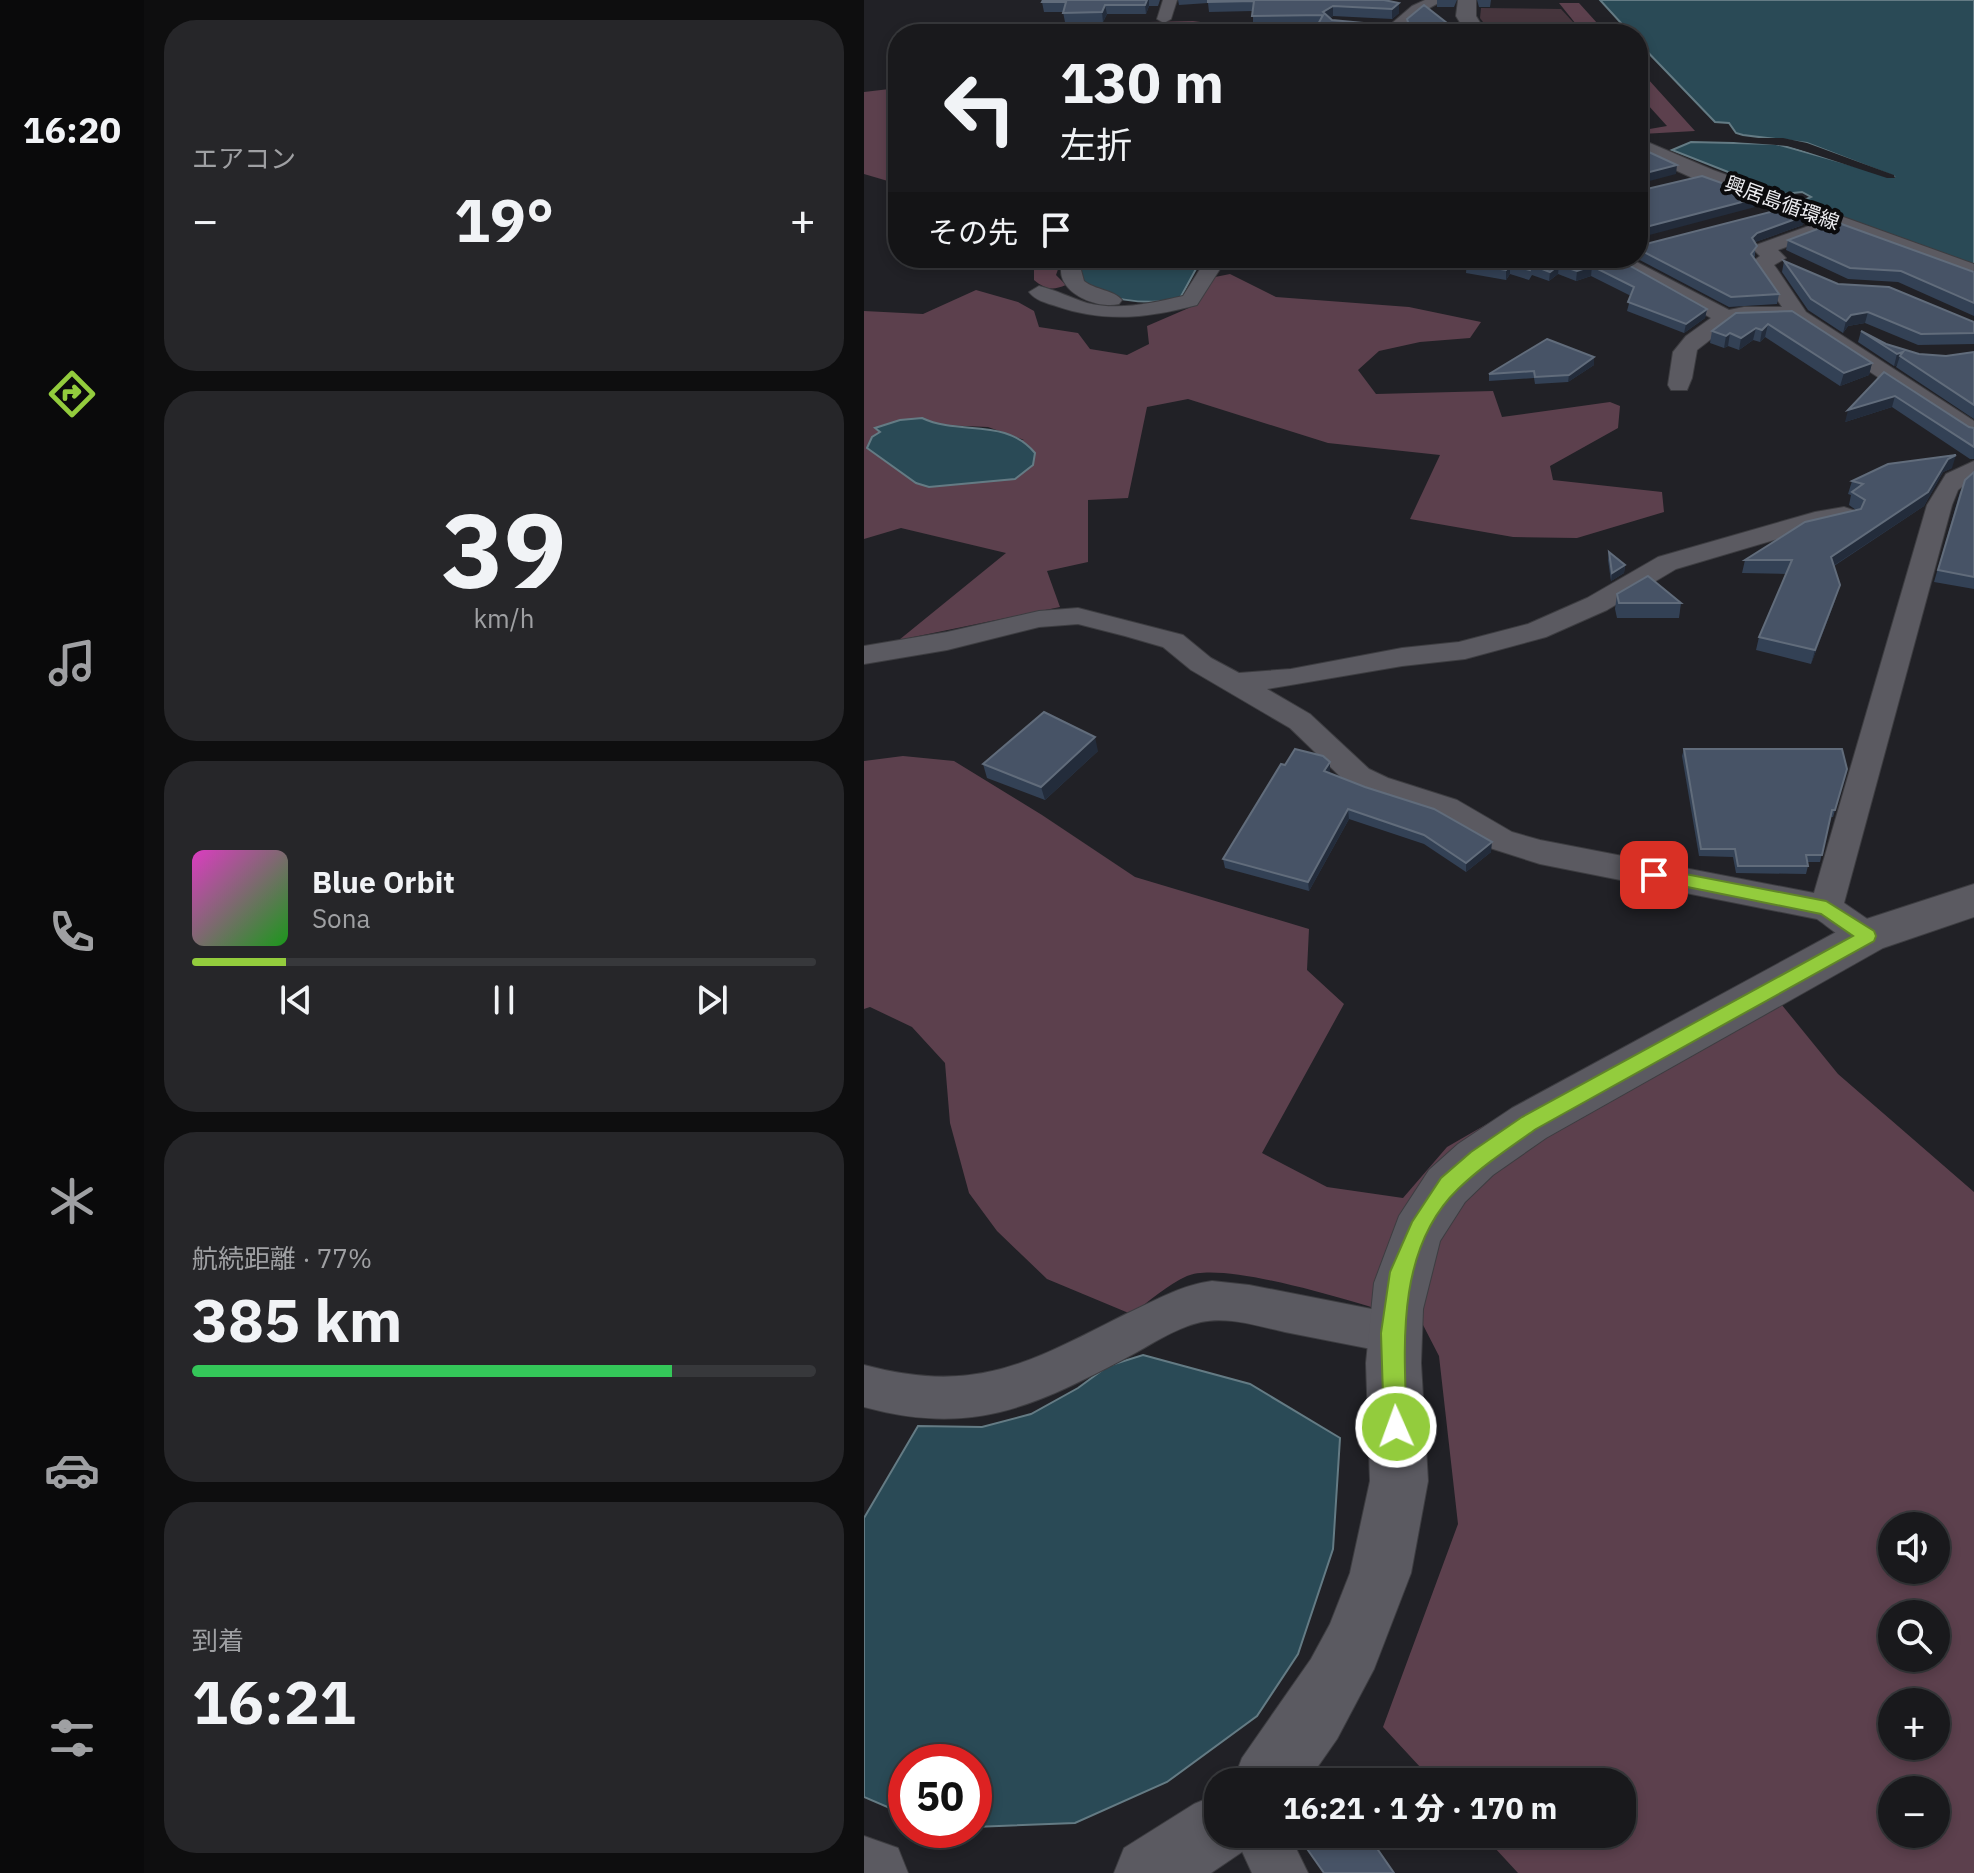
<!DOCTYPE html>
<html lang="ja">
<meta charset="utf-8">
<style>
:root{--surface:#19191c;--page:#262629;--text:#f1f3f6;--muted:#9fa0a3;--line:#37383b;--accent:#93cc3d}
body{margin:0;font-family:"IBM Plex Sans","Noto Sans JP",sans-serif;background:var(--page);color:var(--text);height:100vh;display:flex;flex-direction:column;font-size:30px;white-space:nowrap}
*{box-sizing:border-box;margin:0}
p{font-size:26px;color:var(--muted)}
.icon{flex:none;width:44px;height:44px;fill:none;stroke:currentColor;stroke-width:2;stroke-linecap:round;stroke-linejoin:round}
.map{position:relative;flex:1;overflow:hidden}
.sheet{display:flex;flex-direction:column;gap:20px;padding:20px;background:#0e0e0f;width:720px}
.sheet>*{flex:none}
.hud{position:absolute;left:24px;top:24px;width:760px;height:244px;border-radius:32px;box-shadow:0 4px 12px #0003,0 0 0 2px var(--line);background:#19191c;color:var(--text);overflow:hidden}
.controls{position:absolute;left:1014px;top:1512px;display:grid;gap:16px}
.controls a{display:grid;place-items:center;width:72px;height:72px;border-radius:50%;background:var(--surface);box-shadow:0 4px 12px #0003,0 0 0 2px var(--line);font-size:40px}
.speed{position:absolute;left:24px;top:1744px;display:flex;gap:16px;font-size:40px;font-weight:700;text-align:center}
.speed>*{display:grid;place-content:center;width:104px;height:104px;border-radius:50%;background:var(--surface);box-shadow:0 4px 12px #0003,0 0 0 2px var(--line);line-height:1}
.speed .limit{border:12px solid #d22;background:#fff;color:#111}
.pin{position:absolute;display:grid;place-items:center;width:68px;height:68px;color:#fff;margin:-34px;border-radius:16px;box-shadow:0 4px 12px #0006}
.me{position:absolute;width:88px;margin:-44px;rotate:358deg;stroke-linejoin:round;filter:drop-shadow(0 0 6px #0008)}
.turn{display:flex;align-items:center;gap:28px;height:168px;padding:0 40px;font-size:36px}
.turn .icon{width:104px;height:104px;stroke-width:2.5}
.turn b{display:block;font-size:56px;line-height:68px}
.then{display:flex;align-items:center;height:76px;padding:0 40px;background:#0003;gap:16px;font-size:30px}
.big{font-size:60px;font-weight:800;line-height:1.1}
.sheet .card{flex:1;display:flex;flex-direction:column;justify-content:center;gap:12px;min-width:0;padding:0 28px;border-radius:32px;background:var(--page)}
.sheet .dial{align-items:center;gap:0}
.dial b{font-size:104px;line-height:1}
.song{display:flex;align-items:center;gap:24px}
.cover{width:96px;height:96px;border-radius:12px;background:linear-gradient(135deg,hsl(310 70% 55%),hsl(120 70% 35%))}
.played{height:8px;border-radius:4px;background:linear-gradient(90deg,var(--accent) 15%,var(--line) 15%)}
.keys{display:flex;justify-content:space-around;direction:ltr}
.heat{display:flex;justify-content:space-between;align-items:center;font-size:44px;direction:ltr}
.charge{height:12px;border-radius:6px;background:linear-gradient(90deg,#34c759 77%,var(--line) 0)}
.trip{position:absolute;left:340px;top:1768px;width:432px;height:80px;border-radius:32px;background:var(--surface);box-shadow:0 4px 12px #0003,0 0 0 2px var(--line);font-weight:800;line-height:80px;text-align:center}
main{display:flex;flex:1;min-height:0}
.tab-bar{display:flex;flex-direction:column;width:144px;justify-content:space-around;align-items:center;background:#0a0a0b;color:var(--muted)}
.tab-bar .icon{width:56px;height:56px}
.tab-bar .selected{color:var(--accent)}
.tab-bar b{font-size:36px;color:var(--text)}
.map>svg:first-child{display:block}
.green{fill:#46353d}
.forest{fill:#5c404d;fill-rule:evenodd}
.water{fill:#2a4a56;stroke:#647b84;stroke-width:2}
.pier{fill:#212126}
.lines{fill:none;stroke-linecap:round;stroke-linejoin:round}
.street-casing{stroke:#3d3d41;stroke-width:2}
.secondary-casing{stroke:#3d3d41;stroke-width:2}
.street{fill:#5b5a61;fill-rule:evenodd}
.secondary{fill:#5b5a61;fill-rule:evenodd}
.wall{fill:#334155}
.shaded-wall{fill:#232c3b}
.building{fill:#475366;stroke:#616c7b;stroke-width:2}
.route{fill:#93cc3d;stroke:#608528;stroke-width:2}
.labels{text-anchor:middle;stroke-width:8;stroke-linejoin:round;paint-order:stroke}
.far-street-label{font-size:20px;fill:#ededf1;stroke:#0b0b0d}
</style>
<main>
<nav class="tab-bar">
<b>16:20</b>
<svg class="icon selected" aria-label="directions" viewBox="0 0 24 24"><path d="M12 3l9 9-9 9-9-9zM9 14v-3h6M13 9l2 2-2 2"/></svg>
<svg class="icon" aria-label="music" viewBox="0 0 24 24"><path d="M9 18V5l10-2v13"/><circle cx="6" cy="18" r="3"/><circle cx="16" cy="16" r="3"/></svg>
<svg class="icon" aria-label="phone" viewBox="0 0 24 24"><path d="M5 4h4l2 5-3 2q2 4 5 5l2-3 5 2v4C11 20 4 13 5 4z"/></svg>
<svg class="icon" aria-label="climate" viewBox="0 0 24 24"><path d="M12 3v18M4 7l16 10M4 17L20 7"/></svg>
<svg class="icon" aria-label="car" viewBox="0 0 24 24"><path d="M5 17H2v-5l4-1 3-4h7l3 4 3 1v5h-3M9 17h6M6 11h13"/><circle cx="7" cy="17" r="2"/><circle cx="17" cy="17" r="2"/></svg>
<svg class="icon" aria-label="filters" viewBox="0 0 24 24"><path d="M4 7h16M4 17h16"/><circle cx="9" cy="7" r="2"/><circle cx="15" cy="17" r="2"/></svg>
</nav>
<section class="sheet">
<div class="card"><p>エアコン</p>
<div class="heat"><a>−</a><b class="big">19°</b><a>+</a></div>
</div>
<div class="card dial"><b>39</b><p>km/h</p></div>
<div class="card">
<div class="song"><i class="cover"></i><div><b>Blue Orbit</b><p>Sona</p></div></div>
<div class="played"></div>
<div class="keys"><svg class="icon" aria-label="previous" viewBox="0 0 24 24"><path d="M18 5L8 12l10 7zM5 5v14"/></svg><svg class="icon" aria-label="pause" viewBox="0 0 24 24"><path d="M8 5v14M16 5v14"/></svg><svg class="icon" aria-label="next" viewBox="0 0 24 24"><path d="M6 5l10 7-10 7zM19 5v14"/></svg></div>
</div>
<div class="card"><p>航続距離 · 77%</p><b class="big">385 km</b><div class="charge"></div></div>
<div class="card"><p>到着</p><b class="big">16:21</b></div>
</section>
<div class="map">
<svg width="1110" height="1873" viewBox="0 0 1110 1873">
<rect width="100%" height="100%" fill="#212126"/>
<path class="green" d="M 617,8 L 697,9 L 720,34 L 628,34 L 616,18 Z"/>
<g class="forest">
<path d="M 695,3 L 715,3 L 743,34 L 720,34 Z"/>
<path d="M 329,21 L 389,29 L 424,27 L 431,34 L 245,34 L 285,22 Z"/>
<path d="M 774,68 L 831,131 L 778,134 L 774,131 L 803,126 L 774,94 Z"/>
<path d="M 34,88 L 34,184 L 0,174 L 0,92 Z"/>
<path d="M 170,258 L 198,258 L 192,275 L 202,285 C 188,291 181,289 170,280 Z"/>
<path d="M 366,274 L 412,297 L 545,307 L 617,322 L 606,338 L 556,342 L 515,351 L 494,370 L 512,394 L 629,391 L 638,417 L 746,402 L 756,406 L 754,428 L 686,466 L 689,480 L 798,492 L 800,512 L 713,538 L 649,537 L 546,519 L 576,455 L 464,443 L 324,399 L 283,407 L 264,498 L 224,500 L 224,562 L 183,571 L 196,607 L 35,640 L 142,553 L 37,528 L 0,539 L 0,311 L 59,314 L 112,290 L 154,302 L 170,311 L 175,327 L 214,333 L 226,349 L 263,355 L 285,344 L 283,326 L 327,307 L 346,278 ZM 58,418 L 77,425 L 124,427 L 160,440 L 8,438 L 16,432 L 12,429 Z"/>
<path d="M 39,756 L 90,761 L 178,815 L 271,877 L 445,929 L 443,970 L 480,1004 L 398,1153 L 463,1187 L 539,1198 L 583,1147 L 661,1102 L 896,978 L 974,1074 L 1110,1192 L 1110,1873 L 654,1873 L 618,1834 L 758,1834 L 758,1782 L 570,1782 L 519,1727 L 594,1524 L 575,1356 L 558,1323 C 513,1309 363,1259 323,1276 C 304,1284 285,1302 267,1314 L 183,1279 L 133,1231 L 105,1193 L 86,1123 L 81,1063 L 48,1027 L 6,1007 L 0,1009 L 0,761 ZM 1028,1526 L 1072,1526 L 1072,1570 L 1028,1570 ZM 1028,1614 L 1072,1614 L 1072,1658 L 1028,1658 ZM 1028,1702 L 1072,1702 L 1072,1746 L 1028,1746 ZM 1028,1790 L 1072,1790 L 1072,1834 L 1028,1834 Z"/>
</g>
<g class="water">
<path d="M 736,0 L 1110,0 L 1110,267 L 934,203 L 947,197 L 938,192 L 920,194 L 808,150 L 827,142 L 912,144 L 1031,177 L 943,143 L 879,135 L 872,133 L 865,123 L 851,122 L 774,42 L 774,34 L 767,34 Z"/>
<path d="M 215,258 L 338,258 L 315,300 C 284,304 234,303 214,276 Z"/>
<path d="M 58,418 C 96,436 141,417 171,453 L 169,465 L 151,479 L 65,487 L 52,483 L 3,448 L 8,437 L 16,432 L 11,428 L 36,420 Z"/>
<path d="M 279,1355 L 386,1384 L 476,1438 L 469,1549 L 434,1654 L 393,1716 L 303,1782 L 211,1823 L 110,1827 L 110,1762 L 42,1762 L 42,1815 L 0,1797 L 0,1518 L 54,1426 L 118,1427 L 167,1414 L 214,1388 L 244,1366 Z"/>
</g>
<path class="pier" d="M 867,138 L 919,138 L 943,143 L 1030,175 L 1031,178 L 1023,178 L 925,146 L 870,142 Z"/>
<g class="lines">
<g class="street-casing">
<g id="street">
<path d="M 299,0 L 313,0 L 307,19 L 300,23 L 293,19 Z"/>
<path d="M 561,0 L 580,0 L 558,12 L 540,28 L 542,34 L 526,34 L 527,24 L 548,6 Z"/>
<path d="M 967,218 L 977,224 L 974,228 L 914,250 L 922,258 L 910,265 L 913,269 L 942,312 L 1110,421 L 1110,438 L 1102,436 L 924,317 L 869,322 L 833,350 L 828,378 L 823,390 L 807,390 L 804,385 L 809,352 L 822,336 L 847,318 L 740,258 L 765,258 L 865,310 L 880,307 L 918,307 L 888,262 L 896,256 L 889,249 L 892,245 Z"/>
<path d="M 343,258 L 363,258 L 333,305 C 284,318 241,323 192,306 C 182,303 171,300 165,292 L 175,286 C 192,290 207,298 223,303 C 255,311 288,303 319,296 Z"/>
<path d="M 200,259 L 214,259 L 220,281 C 231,290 250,290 258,300 L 255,304 C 231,310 185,289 200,259 Z"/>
<path d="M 1110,461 L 1110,477 L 1094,490 L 1088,505 L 980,903 L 1015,927 L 1020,936 L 1015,945 C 991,953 972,932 953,919 L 676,864 L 626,848 L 571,816 L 502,794 L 483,783 L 426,728 L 327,670 L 299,647 L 261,636 L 214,624 L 175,627 L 83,650 L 0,664 L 0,646 L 83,632 L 175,611 L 214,608 L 319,635 L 347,658 L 375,673 L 427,669 L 538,648 L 595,642 L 664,624 L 723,598 L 794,557 L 951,512 L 980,507 L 989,510 L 993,515 L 989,520 L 954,527 L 812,569 L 743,610 L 682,637 L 601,659 L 538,666 L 403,689 L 446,714 L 505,769 L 524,778 L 593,800 L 648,832 L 676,840 L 950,893 L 1063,505 L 1082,474 Z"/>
<path d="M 348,1281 L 385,1285 L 528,1313 L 543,1319 L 549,1333 L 543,1347 L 528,1353 C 492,1346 456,1339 421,1332 C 394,1326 364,1316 337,1322 C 310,1328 284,1347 260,1359 C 167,1408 106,1436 0,1407 L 0,1365 C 113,1395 164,1363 262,1314 C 290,1301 317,1285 348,1281 Z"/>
<path d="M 370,1834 L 425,1834 L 444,1873 L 388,1873 Z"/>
</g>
</g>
<g class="secondary-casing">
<g id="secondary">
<path d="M 594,0 L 612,0 L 612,16 L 623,34 L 603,34 L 592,16 Z"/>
<path d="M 774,138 L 849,170 L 1110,264 L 1110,281 L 833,180 L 774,153 Z"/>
<path d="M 1110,884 L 1110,917 L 1019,948 L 682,1138 L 629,1175 L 601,1202 L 576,1241 L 559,1309 L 557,1363 L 564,1481 L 547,1573 L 510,1669 L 473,1739 L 443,1782 L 369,1782 L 378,1758 L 447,1659 L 466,1624 L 486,1573 L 506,1481 L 502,1363 L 510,1283 L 535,1216 L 565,1170 L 594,1144 L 648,1108 L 987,924 Z"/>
<path d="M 354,1794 L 354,1834 L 386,1834 L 378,1852 L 347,1873 L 250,1873 L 260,1848 L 330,1804 Z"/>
<path d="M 0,1836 L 34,1848 L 44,1873 L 0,1873 Z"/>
</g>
</g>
<use href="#street" class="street"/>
<use href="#secondary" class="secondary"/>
</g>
<g class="wall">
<path d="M 179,0 L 296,0 L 294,6 L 285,6 L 282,14 L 243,14 L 239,22 L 201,22 L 199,12 L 180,12 L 178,2 Z"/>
<path d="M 314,0 L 520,0 L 535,13 L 528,19 L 469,16 L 466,18 L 468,20 L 542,27 L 543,26 L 543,19 L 597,34 L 440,34 L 449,25 L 389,26 L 389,11 L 345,12 L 344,3 L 315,5 Z"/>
<path d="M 573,0 L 593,0 L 590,7 L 573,7 Z"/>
<path d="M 613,0 L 627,0 L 626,7 L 615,7 Z"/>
<path d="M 940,216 L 939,225 L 891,242 L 891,256 L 890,258 L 915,294 L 913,304 L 865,307 L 772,258 L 774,258 L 774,246 Z"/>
<path d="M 924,240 L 1110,272 L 1110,316 L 1034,282 L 984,279 L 922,250 Z"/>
<path d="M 603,258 L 752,258 L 843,309 L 841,318 L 820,333 L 763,311 L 767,296 L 727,276 L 712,281 L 694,274 L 685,281 L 668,275 L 665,280 L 646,274 L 642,280 L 602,273 Z"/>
<path d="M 920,261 L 974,284 L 1110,322 L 1110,344 L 1054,345 L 1001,323 L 984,326 L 979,333 L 944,310 L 918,272 Z"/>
<path d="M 872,313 L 1008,363 L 1005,375 L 976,386 L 901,337 L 896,342 L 889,340 L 875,350 L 864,346 L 860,348 L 846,343 L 848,331 Z"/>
<path d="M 997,331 L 1022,344 L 1055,354 L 1082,356 L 1110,352 L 1110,419 L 1032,367 L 1033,365 L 1030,366 L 994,342 Z"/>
<path d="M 730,357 L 730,365 L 704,382 L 671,384 L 670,378 L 625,381 L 625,374 Z"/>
<path d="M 1020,372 L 1105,427 L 1110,428 L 1110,459 L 1106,459 L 1028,407 L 981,422 Z"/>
<path d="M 1088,468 L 1079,472 L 1060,506 L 970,566 L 972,598 L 947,664 L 892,650 L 895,637 L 923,574 L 878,573 L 881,560 L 992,510 L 985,505 L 987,495 L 984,494 L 988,481 Z"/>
<path d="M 1110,472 L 1110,589 L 1070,582 L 1096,492 Z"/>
<path d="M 745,552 L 761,565 L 760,573 L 747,581 L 744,560 Z"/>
<path d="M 753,594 L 817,603 L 815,618 L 753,618 L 751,609 Z"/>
<path d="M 820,749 L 983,769 L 969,817 L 966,817 L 956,862 L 943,862 L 944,866 L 942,874 L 872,873 L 869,857 L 835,856 L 818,756 Z"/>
<path d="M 234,751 L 181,800 L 123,778 L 119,764 Z"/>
<path d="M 466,771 L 466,773 L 627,852 L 602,872 L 560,844 L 485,819 L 445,891 L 361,868 L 359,859 Z"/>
</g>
<g class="shaded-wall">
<path d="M 283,0 L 285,0 L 285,6 L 282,14 L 281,5 Z"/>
<path d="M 535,3 L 535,13 L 528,19 L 528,9 Z"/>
<path d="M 241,5 L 243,14 L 239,22 L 238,12 Z"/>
<path d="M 469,6 L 469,16 L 459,22 L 459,12 Z"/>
<path d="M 813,165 L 812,174 L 774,184 L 774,175 Z"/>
<path d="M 897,197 L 895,206 L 774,238 L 774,229 Z"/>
<path d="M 940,216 L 939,225 L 891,242 L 888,238 L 893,233 Z"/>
<path d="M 646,265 L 646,274 L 642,280 L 642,270 Z"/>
<path d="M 695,265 L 694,274 L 685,281 L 686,272 Z"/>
<path d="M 728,266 L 727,276 L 712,281 L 713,271 Z"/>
<path d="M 843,309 L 841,318 L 820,333 L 822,324 Z"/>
<path d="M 1004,312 L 1001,323 L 984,326 L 979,333 L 982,321 L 987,315 Z"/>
<path d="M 904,324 L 901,337 L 896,342 L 898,330 Z"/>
<path d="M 892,328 L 889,340 L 875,350 L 877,338 Z"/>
<path d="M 866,333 L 864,346 L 860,348 L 862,336 Z"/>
<path d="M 1039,352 L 1036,356 L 1033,365 L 1030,366 L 1033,354 Z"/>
<path d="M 730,357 L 730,365 L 704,382 L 705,375 Z"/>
<path d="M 1008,363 L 1005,375 L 976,386 L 980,373 Z"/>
<path d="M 1031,396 L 1028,407 L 981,422 L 984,410 Z"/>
<path d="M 1092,455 L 1088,468 L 1079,472 L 1060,506 L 963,570 L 967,557 L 1084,459 Z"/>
<path d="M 761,565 L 760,573 L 747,581 L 748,573 Z"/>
<path d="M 976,585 L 972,598 L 947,664 L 951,650 Z"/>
<path d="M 231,737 L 234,751 L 181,800 L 177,787 Z"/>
<path d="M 466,762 L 466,771 L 461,780 L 460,771 Z"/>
<path d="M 484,809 L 485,819 L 445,891 L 444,882 Z"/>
<path d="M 628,842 L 627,852 L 602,872 L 602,863 Z"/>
</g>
<g class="building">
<path d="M 179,0 L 283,0 L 281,5 L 241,5 L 238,12 L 199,13 L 202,2 L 178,2 Z"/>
<path d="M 344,0 L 520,0 L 535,3 L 528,9 L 469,6 L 459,12 L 468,20 L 542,27 L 545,25 L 543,19 L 560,5 L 597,34 L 440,34 L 449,25 L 452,28 L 459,15 L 388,16 L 390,1 L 344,2 Z"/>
<path d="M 774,147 L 813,165 L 774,175 Z"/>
<path d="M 838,176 L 897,197 L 774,229 L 774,234 L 774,191 Z"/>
<path d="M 926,207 L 940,216 L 893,233 L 888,238 L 893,246 L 887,254 L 915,294 L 867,297 L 774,249 L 774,246 Z"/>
<path d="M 972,222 L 1110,272 L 1110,303 L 1037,271 L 986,268 L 924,240 Z"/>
<path d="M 605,258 L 752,258 L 843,309 L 822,324 L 764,302 L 770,287 L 728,266 L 713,271 L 695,265 L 686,272 L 668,265 L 666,270 L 646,265 L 642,270 L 602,263 L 607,258 Z"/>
<path d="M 920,261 L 974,284 L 1025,287 L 1110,322 L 1110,333 L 1057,334 L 1004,312 L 987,315 L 982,321 L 947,299 Z"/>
<path d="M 928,311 L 1008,363 L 980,373 L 904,324 L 898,330 L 892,328 L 877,338 L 866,333 L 862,336 L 848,331 L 872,313 Z"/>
<path d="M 997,331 L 1022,344 L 1055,354 L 1082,356 L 1110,352 L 1110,405 L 1036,356 L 1039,352 L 1033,354 Z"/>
<path d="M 683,339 L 730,357 L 705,375 L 671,377 L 670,371 L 625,374 Z"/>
<path d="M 1020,372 L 1105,427 L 1110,428 L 1110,447 L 1031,396 L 984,410 Z"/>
<path d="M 1092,455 L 1084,459 L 1064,492 L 967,557 L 976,585 L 951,650 L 895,637 L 928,560 L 881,560 L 941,522 L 997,509 L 1001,500 L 988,492 L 999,484 L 988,481 L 1024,464 Z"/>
<path d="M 1110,472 L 1110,577 L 1074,570 L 1101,480 Z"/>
<path d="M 745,552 L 761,565 L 748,573 Z"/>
<path d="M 784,576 L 817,603 L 755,603 L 753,594 Z"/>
<path d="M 180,712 L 231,737 L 177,787 L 119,764 Z"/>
<path d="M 431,749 L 459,756 L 466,762 L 460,771 L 501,787 L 570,809 L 628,842 L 602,863 L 560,835 L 484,809 L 444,882 L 359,859 L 417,764 L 421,765 Z"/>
<path d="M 820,749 L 978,749 L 983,769 L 971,810 L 968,810 L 958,855 L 942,855 L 944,866 L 874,866 L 871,849 L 837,849 Z"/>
<path d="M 454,1834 L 503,1834 L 530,1873 L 460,1873 L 441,1846 Z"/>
</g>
<path class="route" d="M 790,868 L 962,901 L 1010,931 L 1012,936 L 1010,941 L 672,1129 C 645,1148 618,1166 594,1189 C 531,1250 540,1348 543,1427 L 540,1436 L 532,1439 L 523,1436 L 520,1427 L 517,1333 L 526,1272 L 548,1222 L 577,1178 L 607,1152 L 658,1117 L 989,936 L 957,914 L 784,879 L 782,875 L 784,870 Z"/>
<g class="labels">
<g class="far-street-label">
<text transform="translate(918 203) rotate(20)" y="7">興居島循環線</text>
</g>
</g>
</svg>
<div class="controls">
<a><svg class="icon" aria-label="sound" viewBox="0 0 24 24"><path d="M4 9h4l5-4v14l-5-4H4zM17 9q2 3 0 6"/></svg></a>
<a><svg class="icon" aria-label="search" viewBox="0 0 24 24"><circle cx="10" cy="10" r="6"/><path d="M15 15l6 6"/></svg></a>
<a>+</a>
<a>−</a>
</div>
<div class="speed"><div class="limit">50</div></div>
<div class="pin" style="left:790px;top:875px;background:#d93025"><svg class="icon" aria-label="arrive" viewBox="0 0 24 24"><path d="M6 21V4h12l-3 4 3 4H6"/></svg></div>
<svg class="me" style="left:532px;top:1427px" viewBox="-20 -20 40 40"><circle r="17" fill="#93cc3d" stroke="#fff" stroke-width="3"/><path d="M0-11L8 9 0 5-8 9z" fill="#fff"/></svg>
<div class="trip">16:21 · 1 分 · 170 m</div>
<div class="hud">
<div class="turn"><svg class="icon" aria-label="left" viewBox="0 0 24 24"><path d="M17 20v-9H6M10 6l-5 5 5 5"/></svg><div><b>130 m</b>左折</div></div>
<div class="then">その先<svg class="icon" aria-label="arrive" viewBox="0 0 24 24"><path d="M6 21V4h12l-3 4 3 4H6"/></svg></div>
</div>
</div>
</main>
